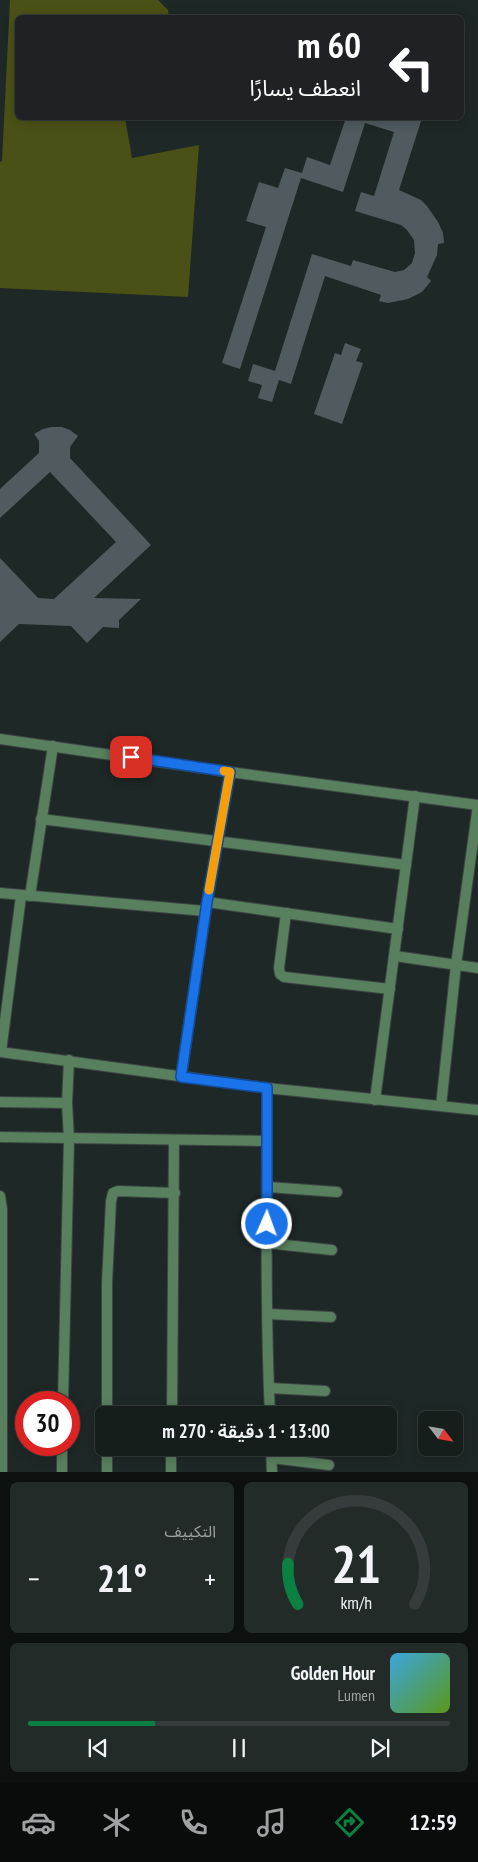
<!DOCTYPE html>
<html lang="ar">
<meta charset="utf-8">
<style>
:root{--surface:#161e1c;--page:#232b29;--text:#f1f3f6;--muted:#9ea2a3;--line:#353c3b;--accent:#0b8043}
body{margin:0;font-family:"PT Sans Narrow","Noto Sans Arabic",sans-serif;background:var(--page);color:var(--text);direction:rtl;height:100vh;display:flex;flex-direction:column;font-size:19px;white-space:nowrap}
*{box-sizing:border-box;margin:0}
p{font-size:16px;color:var(--muted)}
.icon{flex:none;width:28px;height:28px;fill:none;stroke:currentColor;stroke-width:2;stroke-linecap:round;stroke-linejoin:round}
.map{position:relative;height:1472px;overflow:hidden;direction:ltr}
.sheet{display:flex;flex-direction:column;gap:10px;padding:10px;background:#0c100f;flex:1}
.sheet>*{flex:none}
.hud{position:absolute;left:15px;top:15px;width:449px;height:105px;border-radius:8px;box-shadow:0 2px 12px #0003,0 0 0 1px var(--line);direction:rtl;background:#202124;color:#fff;overflow:hidden}
.needle{width:32px;rotate:121deg}
.tools{position:absolute;left:418px;top:1411px;display:grid;gap:10px}
.tools a{display:grid;place-items:center;width:45px;height:45px;border-radius:8px;background:var(--surface);box-shadow:0 2px 12px #0003,0 0 0 1px var(--line);font-size:25px}
.speed{position:absolute;left:15px;top:1391px;display:flex;gap:10px;font-size:25px;font-weight:700;text-align:center}
.speed>*{display:grid;place-content:center;width:65px;height:65px;border-radius:50%;background:var(--surface);box-shadow:0 2px 12px #0003,0 0 0 1px var(--line);line-height:1}
.speed .limit{border:8px solid #d22;background:#fff;color:#111}
.pin{position:absolute;display:grid;place-items:center;width:42px;height:42px;color:#fff;margin:-21px;border-radius:10px;box-shadow:0 2px 8px #0006}
.me{position:absolute;width:55px;margin:-28px;rotate:2deg;stroke-linejoin:round;filter:drop-shadow(0 0 4px #0008)}
.turn{display:flex;align-items:center;gap:18px;height:105px;padding:0 20px;font-size:22px}
.turn .icon{width:65px;height:65px;stroke-width:2.5}
.turn b{display:block;font-size:35px;line-height:42px}
.big{font-size:38px;font-weight:600;line-height:1.1}
.sheet .card{flex:1;display:flex;flex-direction:column;justify-content:center;gap:8px;min-width:0;padding:0 18px;border-radius:8px;background:var(--page)}
.sheet .dial{align-items:center;gap:0}
.dial svg{height:130px;overflow:visible;fill:none;stroke:var(--line);stroke-width:7;stroke-linecap:round;text-anchor:middle}
.dial text{fill:var(--text);stroke:none}
.song{display:flex;align-items:center;gap:15px}
.cover{width:60px;height:60px;border-radius:8px;background:linear-gradient(135deg,hsl(200 70% 55%),hsl(90 70% 35%))}
.played{height:5px;border-radius:2px;background:linear-gradient(90deg,var(--accent) 30%,var(--line) 30%)}
.keys{display:flex;justify-content:space-around;direction:ltr}
.heat{display:flex;justify-content:space-between;align-items:center;font-size:28px;direction:ltr}
.sheet .tiles{flex:1;display:grid;gap:10px;grid-template-columns:1fr 1fr}
.card:last-child{grid-column:span 2}
.trip{position:absolute;left:95px;top:1406px;width:302px;height:50px;border-radius:8px;background:var(--surface);box-shadow:0 2px 12px #0003,0 0 0 1px var(--line);font-weight:600;line-height:50px;text-align:center;direction:rtl}
.tabs{display:flex;height:80px;justify-content:space-around;align-items:center;background:#090c0b;color:var(--muted)}
.tabs .icon{width:35px;height:35px}
.tabs .current{color:var(--accent)}
.tabs b{font-size:22px;color:var(--text)}
.map>svg:first-child{display:block}
.green{fill:#4b5116}
.building{fill:#505b5f}
.lines{fill:none;stroke-linecap:round;stroke-linejoin:round}
.minor-casing{stroke:#3c4543;stroke-width:12}
.minor{stroke:#587f5e;stroke-width:10}
.route-casing{stroke:#114b97;stroke-width:12}
.route{stroke:#1a73e8;stroke-width:9}
.slow{stroke:#f59e0b;stroke-width:9}
</style>
<div class="map">
<svg width="478" height="1472" viewBox="0 0 478 1472">
<rect width="100%" height="100%" fill="#1e2826"/>
<path class="green" d="M 10,0 L 158,0 L 168,10 L 169,17 L 18,18 L 18,118 L 125,118 L 132,158 L 199,145 L 188,297 L 0,288 L 0,162 L 2,161 Z"/>
<g class="building">
<path d="M 346,118 L 422,118 L 399,190 L 421,200 L 427,206 L 438,222 L 443,233 L 444,243 L 438,244 L 437,255 L 427,277 L 431,281 L 422,292 L 408,299 L 388,303 L 379,301 L 381,295 L 325,276 L 291,384 L 279,380 L 272,402 L 258,398 L 262,385 L 248,381 L 253,364 L 275,371 L 312,254 L 351,266 L 353,260 L 395,272 L 404,270 L 412,263 L 415,253 L 414,240 L 407,230 L 401,225 L 355,211 L 361,192 L 374,196 L 394,132 L 365,123 L 343,192 L 301,178 L 240,369 L 222,363 L 266,227 L 246,221 L 259,182 L 278,188 L 285,168 L 302,173 L 307,157 L 330,165 Z"/>
<path d="M 345,343 L 361,349 L 356,361 L 363,363 L 342,424 L 314,414 L 335,353 L 341,355 Z"/>
<path d="M 52,427 L 62,427 L 70,430 L 78,436 L 70,447 L 70,458 L 151,545 L 94,598 L 141,599 L 119,620 L 119,628 L 103,627 L 87,643 L 71,626 L 19,624 L 0,642 L 0,558 L 38,598 L 54,599 L 116,542 L 50,472 L 0,518 L 0,489 L 39,453 L 39,441 L 34,434 L 43,429 Z"/>
</g>
<g class="lines">
<g class="minor-casing">
<g id="minor">
<path d="M 0,739 L 230,772 L 478,805"/>
<path d="M 41,819 L 406,865"/>
<path d="M 0,893 L 205,911"/>
<path d="M 30,896 L 53,746"/>
<path d="M 207,902 L 398,929"/>
<path d="M 286,913 L 279,968 L 280,974 L 284,977 L 390,989"/>
<path d="M 395,956 L 478,968"/>
<path d="M 0,1052 L 267,1088 L 478,1110"/>
<path d="M 1,1052 L 21,896"/>
<path d="M 181,1077 L 207,902 L 230,772"/>
<path d="M 267,1088 C 267,1197 265,1306 270,1415"/>
<path d="M 375,1100 L 415,796"/>
<path d="M 0,1102 L 67,1103"/>
<path d="M 441,1106 L 456,965 L 478,805"/>
<path d="M 0,1137 L 267,1141"/>
<path d="M 268,1187 L 337,1192"/>
<path d="M 0,1196 L 2,1209 L 2,1472"/>
<path d="M 266,1243 L 332,1250"/>
<path d="M 268,1314 L 331,1317"/>
<path d="M 269,1388 L 325,1391"/>
<path d="M 63,1402 L 69,1139 L 67,1103 L 69,1060"/>
<path d="M 107,1415 L 107,1283 L 111,1201 L 113,1193 L 118,1191 L 175,1193"/>
<path d="M 172,1415 L 174,1140"/>
<path d="M 107,1448 L 107,1472"/>
<path d="M 271,1448 L 272,1472"/>
<path d="M 272,1458 L 329,1465"/>
<path d="M 62,1472 L 62,1445"/>
<path d="M 171,1472 L 171,1448"/>
</g>
</g>
<use href="#minor" class="minor"/>
</g>
<g class="lines">
<g class="route-casing">
<path id="route" d="M 131,757 L 230,772 L 207,902 L 181,1077 L 267,1088 L 267,1224"/>
</g>
<use href="#route" class="route"/>
<path class="slow" d="M 209,890 L 230,772 L 224,771"/>
</g>
</svg>
<div class="tools">
<a><svg class="needle" viewBox="-14 -14 28 28"><path d="M0-13l5 13h-10z" fill="#e53935"/><path d="M0 13l5-13h-10z" fill="#9ea2a3"/></svg></a>
</div>
<div class="speed"><div class="limit">30</div></div>
<div class="pin" style="left:131px;top:757px;background:#d93025"><svg class="icon" aria-label="arrive" viewBox="0 0 24 24"><path d="M6 21V4h12l-3 4 3 4H6"/></svg></div>
<svg class="me" style="left:267px;top:1224px" viewBox="-20 -20 40 40"><circle r="17" fill="#1a73e8" stroke="#fff" stroke-width="3"/><path d="M0-11L8 9 0 5-8 9z" fill="#fff"/></svg>
<div class="trip">13:00 · 1 دقيقة · 270 m</div>
<div class="hud">
<div class="turn"><svg class="icon" aria-label="left" viewBox="0 0 24 24"><path d="M17 20v-9H6M10 6l-5 5 5 5"/></svg><div><b>60 m</b>انعطف يسارًا</div></div>
</div>
</div>
<section class="sheet">
<div class="tiles">
<div class="card dial"><svg viewBox="0 0 100 80">
<path d="M14 69A42 42 0 1 1 86 69"/>
<path d="M14 69A42 42 0 0 1 8 44" stroke="#0b8043"/>
<text x="50" y="56" font-size="32" font-weight="700">21</text>
<text x="50" y="72" font-size="11">km/h</text>
</svg></div>
<div class="card"><p>التكييف</p>
<div class="heat"><a>−</a><b class="big">21°</b><a>+</a></div>
</div>
<div class="card">
<div class="song"><i class="cover"></i><div><b>Golden Hour</b><p>Lumen</p></div></div>
<div class="played"></div>
<div class="keys"><svg class="icon" aria-label="previous" viewBox="0 0 24 24"><path d="M18 5L8 12l10 7zM5 5v14"/></svg><svg class="icon" aria-label="pause" viewBox="0 0 24 24"><path d="M8 5v14M16 5v14"/></svg><svg class="icon" aria-label="next" viewBox="0 0 24 24"><path d="M6 5l10 7-10 7zM19 5v14"/></svg></div>
</div>
</div>
</section>
<nav class="tabs">
<b>12:59</b>
<svg class="icon current" aria-label="directions" viewBox="0 0 24 24"><path d="M12 3l9 9-9 9-9-9zM9 14v-3h6M13 9l2 2-2 2"/></svg>
<svg class="icon" aria-label="music" viewBox="0 0 24 24"><path d="M9 18V5l10-2v13"/><circle cx="6" cy="18" r="3"/><circle cx="16" cy="16" r="3"/></svg>
<svg class="icon" aria-label="phone" viewBox="0 0 24 24"><path d="M5 4h4l2 5-3 2q2 4 5 5l2-3 5 2v4C11 20 4 13 5 4z"/></svg>
<svg class="icon" aria-label="climate" viewBox="0 0 24 24"><path d="M12 3v18M4 7l16 10M4 17L20 7"/></svg>
<svg class="icon" aria-label="car" viewBox="0 0 24 24"><path d="M5 17H2v-5l4-1 3-4h7l3 4 3 1v5h-3M9 17h6M6 11h13"/><circle cx="7" cy="17" r="2"/><circle cx="17" cy="17" r="2"/></svg>
</nav>
